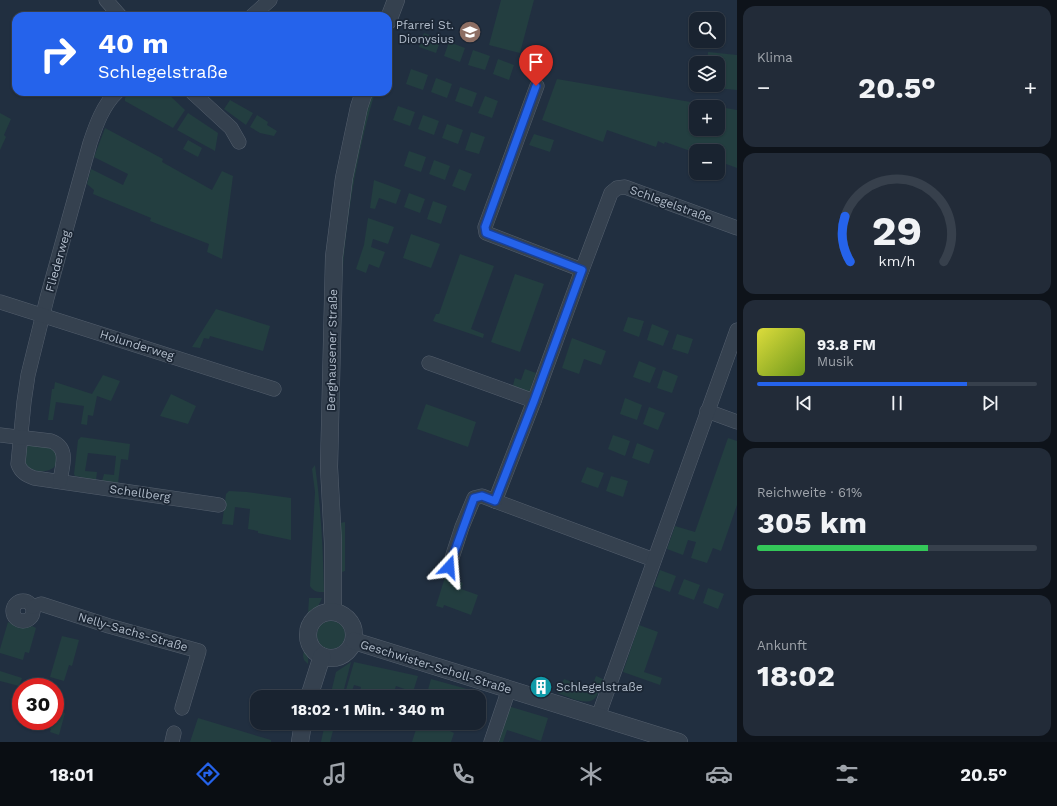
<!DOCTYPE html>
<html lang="de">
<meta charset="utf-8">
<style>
:root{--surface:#192330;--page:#222b38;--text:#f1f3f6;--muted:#9fa4ab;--line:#37404c;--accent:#2563eb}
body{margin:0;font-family:"Work Sans",sans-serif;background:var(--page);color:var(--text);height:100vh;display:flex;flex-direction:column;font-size:15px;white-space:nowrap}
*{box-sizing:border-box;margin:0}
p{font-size:13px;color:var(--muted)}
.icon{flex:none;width:22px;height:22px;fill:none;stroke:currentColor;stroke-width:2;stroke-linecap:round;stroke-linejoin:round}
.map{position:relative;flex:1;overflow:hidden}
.details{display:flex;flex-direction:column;gap:6px;padding:6px;background:#0e131a;width:320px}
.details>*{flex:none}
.top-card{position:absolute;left:12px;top:12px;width:380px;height:84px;border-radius:12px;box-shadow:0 1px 3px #0004,0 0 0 1px var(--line);background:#2563eb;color:#fff;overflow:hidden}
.buttons{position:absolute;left:689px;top:12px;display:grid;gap:8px}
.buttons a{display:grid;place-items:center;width:36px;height:36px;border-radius:8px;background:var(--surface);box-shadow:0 1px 3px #0004,0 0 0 1px var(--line);font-size:20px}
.speed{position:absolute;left:12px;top:678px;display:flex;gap:8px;font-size:20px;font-weight:700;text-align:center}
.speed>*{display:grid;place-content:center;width:52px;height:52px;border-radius:50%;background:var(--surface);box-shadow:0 1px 3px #0004,0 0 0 1px var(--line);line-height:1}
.speed .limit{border:6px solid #d22;background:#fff;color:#111}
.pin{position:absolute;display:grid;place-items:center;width:34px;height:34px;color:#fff;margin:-41px -17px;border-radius:50% 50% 50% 0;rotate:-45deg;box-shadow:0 0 4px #0007}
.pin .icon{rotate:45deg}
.me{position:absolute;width:44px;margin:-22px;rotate:19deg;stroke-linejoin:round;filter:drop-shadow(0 0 3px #0008)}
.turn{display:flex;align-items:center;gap:14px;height:84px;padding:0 20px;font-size:18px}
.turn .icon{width:52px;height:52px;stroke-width:2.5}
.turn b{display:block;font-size:28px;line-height:34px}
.big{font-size:30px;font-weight:700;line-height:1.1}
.details .tile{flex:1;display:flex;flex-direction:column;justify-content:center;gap:6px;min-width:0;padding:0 14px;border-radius:12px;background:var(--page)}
.details .dial{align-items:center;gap:0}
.dial svg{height:104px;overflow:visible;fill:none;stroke:var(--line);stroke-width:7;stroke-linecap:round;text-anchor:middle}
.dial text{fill:var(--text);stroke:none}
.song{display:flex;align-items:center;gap:12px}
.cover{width:48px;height:48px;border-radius:6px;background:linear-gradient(135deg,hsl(60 70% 55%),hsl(80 70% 35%))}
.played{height:4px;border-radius:2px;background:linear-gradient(90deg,var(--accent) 75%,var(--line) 75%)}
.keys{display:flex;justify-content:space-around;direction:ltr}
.heat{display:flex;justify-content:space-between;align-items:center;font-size:22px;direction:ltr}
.charge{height:6px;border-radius:3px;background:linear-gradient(90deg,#34c759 61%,var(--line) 0)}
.trip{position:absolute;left:250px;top:690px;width:236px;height:40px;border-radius:12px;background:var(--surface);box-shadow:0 1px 3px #0004,0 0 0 1px var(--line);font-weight:700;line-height:40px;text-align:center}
.menu{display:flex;height:64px;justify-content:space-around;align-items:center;background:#0a0e13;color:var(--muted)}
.menu .icon{width:28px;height:28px}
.menu .active{color:var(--accent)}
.menu b{font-size:18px;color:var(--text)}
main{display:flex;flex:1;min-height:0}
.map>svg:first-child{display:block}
.green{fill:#233e40;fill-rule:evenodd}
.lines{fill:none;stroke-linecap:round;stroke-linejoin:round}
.minor-casing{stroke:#545f6d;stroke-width:15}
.tertiary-casing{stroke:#545f6d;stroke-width:18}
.minor{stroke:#35414f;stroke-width:14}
.tertiary{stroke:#35414f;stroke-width:17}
.route-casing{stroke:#184099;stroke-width:10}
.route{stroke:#2563eb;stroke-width:7}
.labels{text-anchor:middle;stroke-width:3.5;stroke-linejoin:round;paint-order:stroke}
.poi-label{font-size:12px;fill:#b1bcca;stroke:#1b2634;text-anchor:end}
.street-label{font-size:12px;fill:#b1bcca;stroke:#1b2634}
</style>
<main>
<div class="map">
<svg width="737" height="742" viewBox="0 0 737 742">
<rect width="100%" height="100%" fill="#212f40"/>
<g class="green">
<path d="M 501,0 L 534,0 L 520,53 L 489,45 Z"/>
<path d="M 424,33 L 441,39 L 436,53 L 419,47 Z"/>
<path d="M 449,42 L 465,48 L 460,62 L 444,56 Z"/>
<path d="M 473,50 L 490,56 L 485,70 L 468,65 Z"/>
<path d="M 708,52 L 737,55 L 737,90 L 705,87 L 705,85 L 718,85 L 718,63 L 707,63 Z"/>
<path d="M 498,59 L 514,65 L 509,80 L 493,74 Z"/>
<path d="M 411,69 L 428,75 L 423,90 L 406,84 Z"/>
<path d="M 436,78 L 452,84 L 447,98 L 431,92 Z"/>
<path d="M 557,79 L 737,110 L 737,168 L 718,161 L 718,151 L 696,151 L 696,153 L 665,142 L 664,144 L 658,141 L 656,147 L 607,130 L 603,142 L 542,120 ZM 696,107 L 718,107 L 718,129 L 696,129 Z"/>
<path d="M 460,87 L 477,93 L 472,107 L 455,101 Z"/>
<path d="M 130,92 L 166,92 L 185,110 L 173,128 L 125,101 L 125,98 Z"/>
<path d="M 371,92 L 375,92 C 353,166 342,244 340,321 C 339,347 340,374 340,400 L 336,400 L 337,307 L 351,175 Z"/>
<path d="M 485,96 L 498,101 L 492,118 L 478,113 Z"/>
<path d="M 230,100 L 253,113 L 246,125 L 224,109 Z"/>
<path d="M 398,106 L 415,112 L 410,126 L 393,120 Z"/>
<path d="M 0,113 L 11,119 L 4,135 L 6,137 L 0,150 Z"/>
<path d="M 188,113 L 218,133 L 215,151 L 177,130 Z"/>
<path d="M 257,115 L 268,122 L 267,125 L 277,131 L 274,136 L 260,133 L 250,127 Z"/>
<path d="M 423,115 L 439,121 L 434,135 L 418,129 Z"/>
<path d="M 447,124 L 463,130 L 458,144 L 442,138 Z"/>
<path d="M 105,128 L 163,159 L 162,162 L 212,190 L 222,171 L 233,176 L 222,259 L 207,252 L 209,244 L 150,221 L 151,218 L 93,194 L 94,190 L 87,184 L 91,169 L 123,185 L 128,174 L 94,157 Z"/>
<path d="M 471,132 L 485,137 L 479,154 L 465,150 Z"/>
<path d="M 534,134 L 554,140 L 550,152 L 529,145 Z"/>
<path d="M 188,140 L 202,148 L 198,157 L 183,149 Z"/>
<path d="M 409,151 L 426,157 L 421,172 L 404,166 Z"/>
<path d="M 434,160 L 450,166 L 445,180 L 429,174 Z"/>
<path d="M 459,169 L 472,174 L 465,191 L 452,186 Z"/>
<path d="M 374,180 L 401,190 L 396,204 L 379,198 L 375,209 L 370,208 Z"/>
<path d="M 409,193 L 425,199 L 420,213 L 404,207 Z"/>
<path d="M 433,201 L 447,206 L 441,224 L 427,219 Z"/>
<path d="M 368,218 L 394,227 L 388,244 L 373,239 L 371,247 L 385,252 L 379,268 L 369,264 L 366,273 L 356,269 L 364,245 Z"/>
<path d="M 411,234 L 440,244 L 431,268 L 403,258 Z"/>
<path d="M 460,254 L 494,266 L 471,329 L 484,334 L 483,338 L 433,321 L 436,314 L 439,314 Z"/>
<path d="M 515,274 L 544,284 L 520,352 L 491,342 Z"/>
<path d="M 216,309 L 270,326 L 263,351 L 210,336 L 209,339 L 204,338 L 200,348 L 192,347 Z"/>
<path d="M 628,317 L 644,321 L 639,337 L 623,331 Z"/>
<path d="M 652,324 L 669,331 L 663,346 L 647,340 Z"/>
<path d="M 677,334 L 693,339 L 688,354 L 672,349 Z"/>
<path d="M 572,338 L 606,351 L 601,365 L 584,359 L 579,374 L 562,368 Z"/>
<path d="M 639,361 L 656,368 L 650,383 L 633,377 Z"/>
<path d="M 525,369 L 536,373 L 529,392 L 512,389 L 515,378 L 521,380 Z"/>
<path d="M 663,370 L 678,376 L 672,393 L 657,388 Z"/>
<path d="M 103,375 L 120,381 L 111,401 L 97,396 L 93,416 L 88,415 L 87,425 L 81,424 L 84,406 L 56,402 L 53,420 L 48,420 L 52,389 L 54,389 L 55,382 L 92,394 Z"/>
<path d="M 171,394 L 196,406 L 188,424 L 160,416 Z"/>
<path d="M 625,398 L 642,405 L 637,420 L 620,414 Z"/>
<path d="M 426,404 L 476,422 L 468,447 L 417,429 Z"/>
<path d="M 649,407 L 665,413 L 658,430 L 643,424 Z"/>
<path d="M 613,435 L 630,441 L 625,456 L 608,449 Z"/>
<path d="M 81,437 L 130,444 L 128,460 L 121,459 L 118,483 L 102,481 L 104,474 L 114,475 L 116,456 L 88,453 L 85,471 L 97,472 L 96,480 L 75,476 L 74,474 L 78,440 Z"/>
<path d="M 728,438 L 737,441 L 737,505 L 721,551 L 713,548 L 707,563 L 691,558 L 696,542 L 688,540 L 683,555 L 667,549 L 675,526 L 695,532 Z"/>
<path d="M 33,443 L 45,443 L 57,452 C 57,455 58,459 57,462 C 54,475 29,474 25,462 C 24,459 24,453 24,449 L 28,446 Z"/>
<path d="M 637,443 L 654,450 L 649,464 L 632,458 Z"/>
<path d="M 315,465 C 321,507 323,549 324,592 C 317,592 314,592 310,586 L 315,492 L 312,469 Z"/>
<path d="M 587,467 L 604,473 L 598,488 L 581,482 Z"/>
<path d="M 611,476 L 628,481 L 623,497 L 606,491 Z"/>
<path d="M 229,491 L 247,492 L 291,498 L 291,540 L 258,533 L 258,531 L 248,529 L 250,509 L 235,507 L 233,525 L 222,524 L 226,494 Z"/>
<path d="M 345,522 L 345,571 L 342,572 L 340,523 Z"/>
<path d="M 660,570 L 676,576 L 670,592 L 654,586 Z"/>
<path d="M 445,577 L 463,583 L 461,589 L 478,595 L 471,615 L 444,605 L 443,608 L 436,606 Z"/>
<path d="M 684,579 L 700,585 L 694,600 L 678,594 Z"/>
<path d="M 708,588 L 724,594 L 718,609 L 703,603 Z"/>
<path d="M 309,598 L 322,598 C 318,610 306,617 304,630 C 302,642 310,652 308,664 L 304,660 L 303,656 L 304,650 L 301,636 L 302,629 L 308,614 Z"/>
<circle cx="331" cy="635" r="14"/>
<path d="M 8,622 L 20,628 L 32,626 L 36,628 L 29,653 L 25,652 L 23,660 L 0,653 L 0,649 Z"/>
<path d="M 639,625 L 658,632 L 644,672 L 662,678 L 660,685 L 623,672 Z"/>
<path d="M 62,636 L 79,640 L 72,666 L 69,665 L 64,681 L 50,677 Z"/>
<path d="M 351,662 L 342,697 L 330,697 L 336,672 Z"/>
<path d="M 354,662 L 418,676 L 413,692 L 396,686 L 392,697 L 359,697 L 361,687 L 354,685 L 350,697 L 344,697 Z"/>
<path d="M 0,671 L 22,678 L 19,686 L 0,681 Z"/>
<path d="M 596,676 L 603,679 C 601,685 599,692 596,697 C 589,708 567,696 557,693 L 564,679 L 591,689 Z"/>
<path d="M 431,679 L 467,689 L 465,697 L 461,696 L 460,697 L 426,697 Z"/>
<path d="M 508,706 L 548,718 L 541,741 L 507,730 L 503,742 L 497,742 Z"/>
<path d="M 55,710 L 65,713 L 59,735 L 50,732 L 51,729 L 35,724 L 33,729 L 23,726 L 23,721 L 55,721 Z"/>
<path d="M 198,718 L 271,740 L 271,742 L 190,742 Z"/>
<path d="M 325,723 L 335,723 L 330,742 L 321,742 Z"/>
<path d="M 418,723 L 452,723 L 450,731 L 454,733 L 451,742 L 412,742 Z"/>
</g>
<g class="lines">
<g class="minor-casing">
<g id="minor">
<path d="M 106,0 L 120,16"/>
<path d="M 252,16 L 270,0"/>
<path d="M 537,86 L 485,227 L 486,233 L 582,270"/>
<path d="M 117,92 C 103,105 96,125 90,143 L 47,298 L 28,375 L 24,402 L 18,464 C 21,472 26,475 34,478 L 219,505"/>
<path d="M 192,92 L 231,128 L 239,142"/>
<path d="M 0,302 L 274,389"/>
<path d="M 429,363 L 534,401"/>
<path d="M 707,411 L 737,422"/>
<path d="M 0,435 L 51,441 C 70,448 62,466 60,481"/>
<path d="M 654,560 L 495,501 L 534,401 L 582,270 L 611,193 L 617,188 L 625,187 L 737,228"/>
<path d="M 449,567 L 462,527 L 474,498 L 482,496 L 495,501"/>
<circle cx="23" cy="611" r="10"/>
<path d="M 33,607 L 41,604 L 109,626 L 199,651 L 182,708"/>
<path d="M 598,717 L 737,330"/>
<path d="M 172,742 L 174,733"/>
<path d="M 491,742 L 509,689"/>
</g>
</g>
<g class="tertiary-casing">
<g id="tertiary">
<path d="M 388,21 L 396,0"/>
<path d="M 333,611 L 333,543 L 329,467 L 334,257 L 344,178 L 359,107 L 364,92"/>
<circle cx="331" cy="635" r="23"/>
<path d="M 354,641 L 679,742"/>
<path d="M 309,697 L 322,656"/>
<path d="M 300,742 L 303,723"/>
</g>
</g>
<use href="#minor" class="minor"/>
<use href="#tertiary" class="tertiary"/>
</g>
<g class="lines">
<g class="route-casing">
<path id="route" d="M 449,567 L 474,498 L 482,496 L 495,501 L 534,401 L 582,270 L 486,233 L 485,227 L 536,86"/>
</g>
<use href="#route" class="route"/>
</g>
<defs>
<g id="school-disc" transform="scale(1.15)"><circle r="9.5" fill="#8d6e63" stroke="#1b2634"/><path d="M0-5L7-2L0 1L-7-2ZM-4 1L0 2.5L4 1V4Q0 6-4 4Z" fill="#fff"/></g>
<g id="building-disc" transform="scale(1.15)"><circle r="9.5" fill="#0f9aa8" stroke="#1b2634"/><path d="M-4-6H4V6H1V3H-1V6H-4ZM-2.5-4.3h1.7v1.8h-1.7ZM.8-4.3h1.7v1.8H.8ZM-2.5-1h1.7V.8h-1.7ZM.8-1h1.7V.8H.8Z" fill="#fff"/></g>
</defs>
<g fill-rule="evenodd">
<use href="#school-disc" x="470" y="32"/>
<use href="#building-disc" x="541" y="687"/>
</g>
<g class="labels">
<g class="poi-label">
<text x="454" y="29">Pfarrei St.<tspan x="454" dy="14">Dionysius</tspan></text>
<text x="556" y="691" text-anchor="start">Schlegelstraße</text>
</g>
<g class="street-label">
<text transform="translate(671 204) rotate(20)" y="4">Schlegelstraße</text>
<text transform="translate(58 261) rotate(-74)" y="4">Fliederweg</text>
<text transform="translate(137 345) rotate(17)" y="4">Holunderweg</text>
<text transform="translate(332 350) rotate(-89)" y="4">Berghausener Straße</text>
<text transform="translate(140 493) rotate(8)" y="4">Schellberg</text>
<text transform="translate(133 632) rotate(16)" y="4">Nelly-Sachs-Straße</text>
<text transform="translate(436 667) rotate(17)" y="4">Geschwister-Scholl-Straße</text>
</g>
</g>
</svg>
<div class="buttons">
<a><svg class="icon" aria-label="search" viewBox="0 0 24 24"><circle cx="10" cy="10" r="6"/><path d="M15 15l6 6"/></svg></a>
<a><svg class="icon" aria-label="layers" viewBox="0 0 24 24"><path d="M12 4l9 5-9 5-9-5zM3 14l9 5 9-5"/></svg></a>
<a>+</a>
<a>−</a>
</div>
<div class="speed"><div class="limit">30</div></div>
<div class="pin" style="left:536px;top:86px;background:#d93025"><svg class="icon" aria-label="arrive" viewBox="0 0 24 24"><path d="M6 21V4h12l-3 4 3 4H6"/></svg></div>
<svg class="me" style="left:449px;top:567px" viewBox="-20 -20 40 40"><path d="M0-17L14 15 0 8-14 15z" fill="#2563eb" stroke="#fff" stroke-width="4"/></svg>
<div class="trip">18:02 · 1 Min. · 340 m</div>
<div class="top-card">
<div class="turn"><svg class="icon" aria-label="right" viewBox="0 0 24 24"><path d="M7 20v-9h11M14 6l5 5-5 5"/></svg><div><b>40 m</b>Schlegelstraße</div></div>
</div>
</div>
<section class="details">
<div class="tile"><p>Klima</p>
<div class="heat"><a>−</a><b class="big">20.5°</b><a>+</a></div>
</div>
<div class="tile dial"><svg viewBox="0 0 100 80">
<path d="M14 69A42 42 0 1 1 86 69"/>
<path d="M14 69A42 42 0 0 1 10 34" stroke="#2563eb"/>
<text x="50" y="56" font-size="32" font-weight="700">29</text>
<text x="50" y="72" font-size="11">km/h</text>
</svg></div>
<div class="tile">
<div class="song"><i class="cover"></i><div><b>93.8 FM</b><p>Musik</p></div></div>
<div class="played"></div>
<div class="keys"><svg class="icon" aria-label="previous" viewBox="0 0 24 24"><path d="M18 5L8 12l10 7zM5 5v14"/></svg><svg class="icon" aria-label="pause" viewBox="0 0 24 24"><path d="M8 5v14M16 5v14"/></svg><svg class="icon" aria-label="next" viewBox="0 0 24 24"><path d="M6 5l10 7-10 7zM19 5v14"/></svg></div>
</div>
<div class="tile"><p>Reichweite · 61%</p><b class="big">305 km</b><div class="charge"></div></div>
<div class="tile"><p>Ankunft</p><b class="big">18:02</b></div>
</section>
</main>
<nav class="menu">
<b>18:01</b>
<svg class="icon active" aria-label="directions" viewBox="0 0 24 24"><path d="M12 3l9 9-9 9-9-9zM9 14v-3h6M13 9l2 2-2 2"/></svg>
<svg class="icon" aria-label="music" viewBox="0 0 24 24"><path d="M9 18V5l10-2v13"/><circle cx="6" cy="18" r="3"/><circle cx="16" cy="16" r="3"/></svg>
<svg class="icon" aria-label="phone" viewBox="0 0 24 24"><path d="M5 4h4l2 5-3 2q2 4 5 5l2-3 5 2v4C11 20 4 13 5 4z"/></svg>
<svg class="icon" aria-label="climate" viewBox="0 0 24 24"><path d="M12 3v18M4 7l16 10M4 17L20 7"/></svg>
<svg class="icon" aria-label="car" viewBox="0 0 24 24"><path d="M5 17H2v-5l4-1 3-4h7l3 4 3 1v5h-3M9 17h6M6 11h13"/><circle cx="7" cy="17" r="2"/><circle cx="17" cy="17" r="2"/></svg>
<svg class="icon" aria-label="filters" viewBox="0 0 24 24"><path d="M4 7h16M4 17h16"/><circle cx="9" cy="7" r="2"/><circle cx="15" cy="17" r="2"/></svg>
<b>20.5°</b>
</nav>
